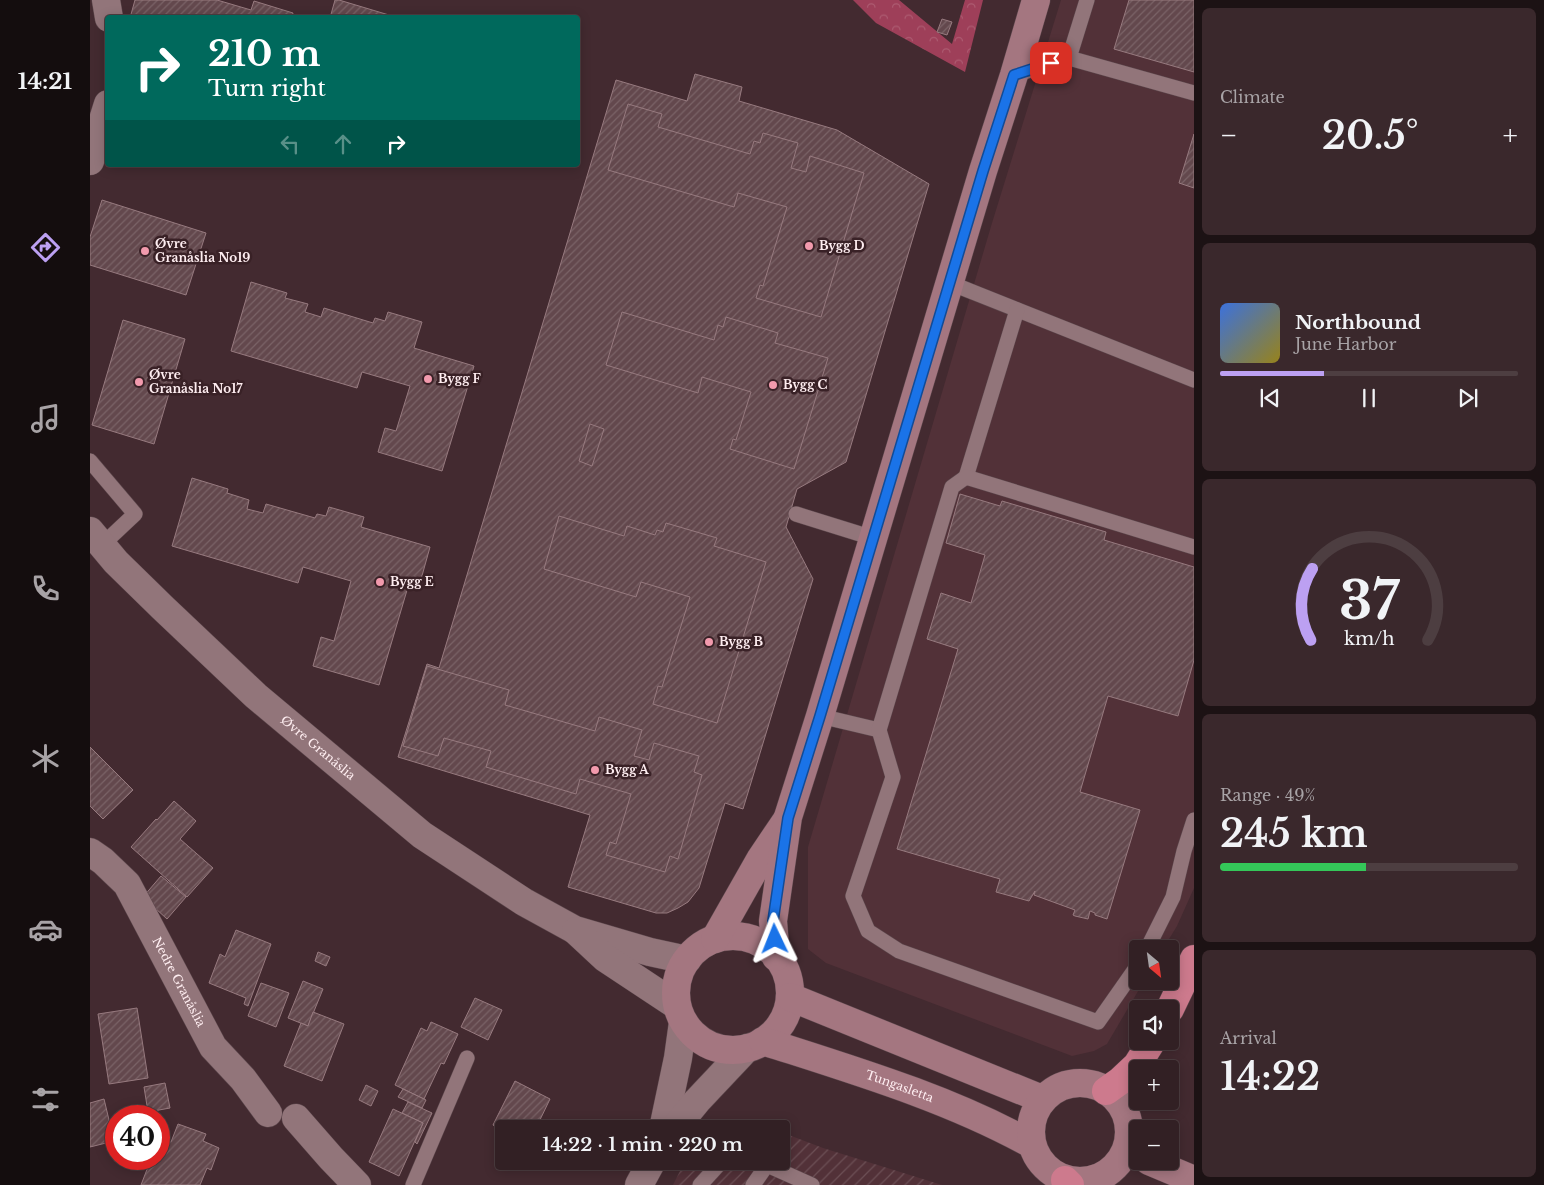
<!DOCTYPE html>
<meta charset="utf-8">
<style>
:root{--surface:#322024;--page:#3a282c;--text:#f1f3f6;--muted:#a8a3a6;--line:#4d3e41;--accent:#bca0f2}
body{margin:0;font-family:"Libre Baskerville",serif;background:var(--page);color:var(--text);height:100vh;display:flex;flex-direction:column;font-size:19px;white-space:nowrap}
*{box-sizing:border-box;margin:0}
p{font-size:16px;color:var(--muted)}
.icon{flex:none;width:28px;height:28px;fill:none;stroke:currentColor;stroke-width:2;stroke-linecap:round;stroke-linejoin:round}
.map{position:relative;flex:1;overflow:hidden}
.sheet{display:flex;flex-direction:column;gap:8px;padding:8px;background:#1c1214;width:350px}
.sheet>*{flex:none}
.top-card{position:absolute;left:15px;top:15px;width:475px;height:152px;border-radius:5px;box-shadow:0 2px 12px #0003,0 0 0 1px var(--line);background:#00695c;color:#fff;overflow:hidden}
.needle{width:32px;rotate:151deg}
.tools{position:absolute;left:1039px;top:940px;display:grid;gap:10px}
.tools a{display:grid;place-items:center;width:50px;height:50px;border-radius:5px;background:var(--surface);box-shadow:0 2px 12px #0003,0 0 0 1px var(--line);font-size:25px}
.speed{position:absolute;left:15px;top:1105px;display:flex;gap:10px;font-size:25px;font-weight:700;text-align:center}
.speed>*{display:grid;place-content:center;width:65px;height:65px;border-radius:50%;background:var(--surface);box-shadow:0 2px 12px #0003,0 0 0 1px var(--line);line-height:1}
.speed .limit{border:8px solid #d22;background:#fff;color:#111}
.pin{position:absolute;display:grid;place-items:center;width:42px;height:42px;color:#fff;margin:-21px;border-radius:10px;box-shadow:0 2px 8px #0006}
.me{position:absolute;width:55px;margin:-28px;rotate:358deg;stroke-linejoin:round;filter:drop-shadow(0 0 4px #0008)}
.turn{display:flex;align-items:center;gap:18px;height:105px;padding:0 20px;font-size:22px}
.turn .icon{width:65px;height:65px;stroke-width:2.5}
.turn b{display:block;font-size:35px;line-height:42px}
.lanes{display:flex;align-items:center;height:48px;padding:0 20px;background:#0003;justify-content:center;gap:25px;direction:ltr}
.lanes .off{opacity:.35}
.big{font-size:38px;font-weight:600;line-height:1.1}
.sheet .card{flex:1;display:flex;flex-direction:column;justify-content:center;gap:8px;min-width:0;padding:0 18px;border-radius:8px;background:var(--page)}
.sheet .dial{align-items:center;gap:0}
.dial svg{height:130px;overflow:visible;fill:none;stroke:var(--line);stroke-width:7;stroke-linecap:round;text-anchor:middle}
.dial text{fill:var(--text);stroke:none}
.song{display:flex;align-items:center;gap:15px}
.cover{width:60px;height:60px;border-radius:8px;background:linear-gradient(135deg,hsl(220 70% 55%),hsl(50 70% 35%))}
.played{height:5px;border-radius:2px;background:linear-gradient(90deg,var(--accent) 35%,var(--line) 35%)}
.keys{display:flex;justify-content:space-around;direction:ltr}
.heat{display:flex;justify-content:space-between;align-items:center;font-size:28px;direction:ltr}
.charge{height:8px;border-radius:4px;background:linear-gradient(90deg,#34c759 49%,var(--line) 0)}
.trip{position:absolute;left:405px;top:1120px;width:295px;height:50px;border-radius:5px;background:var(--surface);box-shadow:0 2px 12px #0003,0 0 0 1px var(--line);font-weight:600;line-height:50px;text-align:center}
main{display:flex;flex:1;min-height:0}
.dock{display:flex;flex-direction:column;width:90px;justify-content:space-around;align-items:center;background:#140d0e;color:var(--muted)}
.dock .icon{width:35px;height:35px}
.dock .selected{color:var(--accent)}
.dock b{font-size:22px;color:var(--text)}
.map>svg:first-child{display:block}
.built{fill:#523138}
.industrial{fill:url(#industrial-furrows)}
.forest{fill:url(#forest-crowns)}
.building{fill:url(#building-hatch);stroke:#977a7f}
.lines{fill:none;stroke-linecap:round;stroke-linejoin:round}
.lane-casing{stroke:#5c474c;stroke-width:16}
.street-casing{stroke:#5c474c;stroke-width:29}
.secondary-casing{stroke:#5c474c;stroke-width:29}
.highway-casing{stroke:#5c474c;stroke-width:29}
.lane{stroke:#92757a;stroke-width:15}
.street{stroke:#92757a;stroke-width:28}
.secondary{stroke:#a47680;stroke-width:28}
.highway{stroke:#cd7a8d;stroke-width:28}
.route-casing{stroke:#114b97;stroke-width:12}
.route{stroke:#1a73e8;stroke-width:9}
.poi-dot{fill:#f29aad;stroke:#392126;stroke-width:2}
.labels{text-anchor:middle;stroke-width:5;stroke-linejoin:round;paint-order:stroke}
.poi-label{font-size:12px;font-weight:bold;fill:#feedf0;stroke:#392126;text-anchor:start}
.street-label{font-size:12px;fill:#feedf0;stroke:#392126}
</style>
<main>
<nav class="dock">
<b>14:21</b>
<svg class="icon selected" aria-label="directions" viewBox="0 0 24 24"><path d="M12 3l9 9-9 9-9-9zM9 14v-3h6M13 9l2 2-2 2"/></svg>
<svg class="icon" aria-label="music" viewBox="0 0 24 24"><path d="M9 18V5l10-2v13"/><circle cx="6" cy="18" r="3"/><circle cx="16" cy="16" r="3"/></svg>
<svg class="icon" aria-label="phone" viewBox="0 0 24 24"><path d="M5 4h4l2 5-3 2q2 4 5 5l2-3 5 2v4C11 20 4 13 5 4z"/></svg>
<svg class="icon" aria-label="climate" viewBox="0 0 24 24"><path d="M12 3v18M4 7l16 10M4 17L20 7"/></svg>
<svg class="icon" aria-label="car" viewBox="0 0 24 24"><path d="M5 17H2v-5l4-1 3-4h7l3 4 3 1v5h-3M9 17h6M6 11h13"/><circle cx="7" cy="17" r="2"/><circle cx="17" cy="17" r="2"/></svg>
<svg class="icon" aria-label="filters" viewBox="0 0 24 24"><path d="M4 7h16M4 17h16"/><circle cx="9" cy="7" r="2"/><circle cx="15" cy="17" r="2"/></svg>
</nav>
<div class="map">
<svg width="1104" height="1185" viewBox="0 0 1104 1185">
<defs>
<pattern id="industrial-furrows" width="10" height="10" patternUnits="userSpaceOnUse" patternTransform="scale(1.25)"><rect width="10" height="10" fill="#523138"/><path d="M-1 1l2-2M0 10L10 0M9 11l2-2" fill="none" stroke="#6c4f55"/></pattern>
<pattern id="forest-crowns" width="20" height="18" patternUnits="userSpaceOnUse" patternTransform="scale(1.25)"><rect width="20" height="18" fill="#9e3f59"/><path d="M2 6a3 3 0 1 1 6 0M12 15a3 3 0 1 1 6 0" fill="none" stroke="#ad5b71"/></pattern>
<pattern id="building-hatch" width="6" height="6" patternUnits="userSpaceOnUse" patternTransform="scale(1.25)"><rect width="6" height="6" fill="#63484d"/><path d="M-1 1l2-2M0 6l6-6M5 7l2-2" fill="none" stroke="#7a6367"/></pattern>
</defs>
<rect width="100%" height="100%" fill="#432a30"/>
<path class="built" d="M 971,0 L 1104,0 L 1104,888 L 1087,926 L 1073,949 L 1048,949 L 1048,981 L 1054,981 L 1017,1044 L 1004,1051 L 982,1056 L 736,963 L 718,949 L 718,847 L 902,223 Z"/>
<path class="industrial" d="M 691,1132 L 733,1148 L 852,1185 L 583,1185 L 595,1161 L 691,1161 Z"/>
<path class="forest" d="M 763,0 L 809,0 L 862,44 L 875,0 L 893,0 L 875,72 L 786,23 Z"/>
<g class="building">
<path d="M 45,0 L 127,0 L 161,10 L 164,1 L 203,13 L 202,18 L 40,18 Z"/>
<path d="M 245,0 L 249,0 L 309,18 L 240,18 Z"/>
<path d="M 1039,0 L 1104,0 L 1104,72 L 1024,49 Z"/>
<path d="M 852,19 L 862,22 L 857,35 L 847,32 Z"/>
<path d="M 605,74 L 652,87 L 649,101 L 747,130 L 839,184 L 756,462 L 707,489 L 696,527 L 723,579 L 653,809 L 635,803 L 609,888 L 598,902 L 588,908 L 577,913 L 566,913 L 478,887 L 500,815 L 308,757 L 337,664 L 349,668 L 526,80 L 597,101 Z"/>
<path d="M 538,104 L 572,114 L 568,127 L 660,154 L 664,141 L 670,143 L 673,133 L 708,143 L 701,168 L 716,172 L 720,156 L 774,173 L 731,317 L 666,298 L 670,285 L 673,286 L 697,207 L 648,193 L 644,207 L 518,170 Z"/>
<path d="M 1104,134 L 1104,188 L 1089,183 Z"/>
<path d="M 12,200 L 116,233 L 96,295 L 0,265 L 0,237 Z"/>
<path d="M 161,282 L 197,293 L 195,298 L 218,304 L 215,312 L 231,317 L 234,308 L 283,323 L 285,318 L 295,321 L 298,312 L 332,322 L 324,348 L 384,366 L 352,471 L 288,452 L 295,428 L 306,431 L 320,386 L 272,372 L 267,388 L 141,351 Z"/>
<path d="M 532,312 L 624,340 L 628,325 L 633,327 L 636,317 L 688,333 L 685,343 L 738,358 L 704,469 L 640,449 L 643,439 L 646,440 L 661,392 L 612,377 L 608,393 L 516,365 Z"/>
<path d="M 33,320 L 95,339 L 64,444 L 2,425 Z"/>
<path d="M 500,424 L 514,429 L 502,466 L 489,461 Z"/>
<path d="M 102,478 L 138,489 L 137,493 L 159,500 L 157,509 L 173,513 L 176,504 L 225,518 L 227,514 L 236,516 L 239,507 L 274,517 L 271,527 L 340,547 L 330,583 L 320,580 L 289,685 L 223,666 L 231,637 L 244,641 L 261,581 L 213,567 L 208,583 L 82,546 Z"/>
<path d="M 870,494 L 910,506 L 912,501 L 1016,532 L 1014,540 L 1104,567 L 1104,660 L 1088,716 L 1018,696 L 990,792 L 1050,810 L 1017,919 L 1005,915 L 1005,913 L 1000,911 L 998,919 L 985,916 L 983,915 L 985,910 L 944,895 L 945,891 L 939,901 L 906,892 L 910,879 L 807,849 L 868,649 L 837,639 L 851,593 L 881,603 L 895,555 L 856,543 Z"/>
<path d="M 469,516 L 534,536 L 537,526 L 565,535 L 567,530 L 573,532 L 576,523 L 627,538 L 624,546 L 676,562 L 627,723 L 563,704 L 568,686 L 572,687 L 600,597 L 551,582 L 546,597 L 454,569 Z"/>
<path d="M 337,666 L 419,690 L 415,705 L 505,731 L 509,717 L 552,730 L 544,756 L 559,760 L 564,743 L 609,756 L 604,772 L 612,775 L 588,859 L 580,856 L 575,872 L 516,855 L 520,842 L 526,844 L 541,794 L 490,779 L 486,794 L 396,767 L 401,751 L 354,738 L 348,756 L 313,746 Z"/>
<path d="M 0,747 L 43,790 L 13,819 L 0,806 Z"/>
<path d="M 84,801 L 106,821 L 90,839 L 123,868 L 97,897 L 41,847 L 66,819 L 67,820 Z"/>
<path d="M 71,876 L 96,897 L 77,919 L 53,897 Z"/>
<path d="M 146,930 L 181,944 L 158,1006 L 154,1004 L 156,998 L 119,983 L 130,954 L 135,957 Z"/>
<path d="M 228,952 L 240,957 L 236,966 L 225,961 Z"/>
<path d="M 213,981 L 233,989 L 218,1026 L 198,1018 Z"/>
<path d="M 171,983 L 199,993 L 186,1027 L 158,1016 Z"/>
<path d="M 385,998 L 412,1010 L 398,1040 L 371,1027 Z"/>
<path d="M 47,1008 L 58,1078 L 19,1084 L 8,1014 Z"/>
<path d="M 223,1012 L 254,1024 L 232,1081 L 194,1066 L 211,1023 L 218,1026 Z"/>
<path d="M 341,1022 L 368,1034 L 354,1064 L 351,1063 L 334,1099 L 305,1085 L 331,1028 L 337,1031 Z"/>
<path d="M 425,1081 L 460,1099 L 447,1126 L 452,1129 L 414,1129 L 414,1151 L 405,1147 L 413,1131 L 403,1125 Z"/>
<path d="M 75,1083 L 80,1108 L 58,1112 L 54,1087 Z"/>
<path d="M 276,1085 L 288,1091 L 281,1106 L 269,1100 Z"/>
<path d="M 313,1089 L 336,1100 L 332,1108 L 308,1097 Z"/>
<path d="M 14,1099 L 24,1141 L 0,1147 L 0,1103 Z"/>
<path d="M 318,1102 L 342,1113 L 327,1144 L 325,1142 L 333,1123 L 312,1113 Z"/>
<path d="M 303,1109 L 333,1123 L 309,1176 L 279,1162 Z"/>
<path d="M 88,1124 L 116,1134 L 113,1141 L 129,1148 L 121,1170 L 117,1168 L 110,1185 L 51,1185 L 61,1159 L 69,1159 L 69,1138 L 81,1142 Z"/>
</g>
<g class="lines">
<g class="lane-casing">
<g id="lane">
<path d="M 979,58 L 997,0"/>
<path d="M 924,75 L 979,58 L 1104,93"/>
<path d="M 860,283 L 1104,380"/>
<path d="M 0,461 L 45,514 L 12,545"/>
<path d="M 876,477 L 927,310"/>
<path d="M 706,514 L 783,538"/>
<path d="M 730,716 L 789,730 L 803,777 L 763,896 L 778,931 L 809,951 L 1008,1022 L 1048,965"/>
<path d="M 789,730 L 862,487 L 876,477 L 1104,547"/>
<path d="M 1057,949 L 1083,897 L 1094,851 L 1104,820"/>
<path d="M 668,1161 L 722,1185"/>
<path d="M 323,1185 L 377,1058"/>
<path d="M 610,1185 L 632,1161"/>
<path d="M 663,1185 L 677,1165"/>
</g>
</g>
<g class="street-casing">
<g id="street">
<path d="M 16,0 L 19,18"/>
<path d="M 0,161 L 18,104"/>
<path id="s1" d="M 0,531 L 26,562 L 72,607 L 166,696 L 332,835 L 434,902 L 485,930 L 560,952 L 597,960"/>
<path id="s2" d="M 0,852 L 13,861 L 37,884 L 123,1047 L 153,1079 L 178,1113"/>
<path d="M 486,931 L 515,958 L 586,1005"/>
<path d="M 206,1118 L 241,1158 L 267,1185"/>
<path d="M 573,1129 L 588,1058 L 593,1022"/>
<path d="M 584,1129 L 607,1101 L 657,1048"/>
<path d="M 549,1185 L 562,1161"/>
</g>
</g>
<g class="secondary-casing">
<g id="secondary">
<circle cx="643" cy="993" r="57"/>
<path d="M 625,939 L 671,858 L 696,821"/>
<path d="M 686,957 L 683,921 L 698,817 L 730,716 L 893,171 L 924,75 L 946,0"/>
<path d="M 700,997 L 952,1099"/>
<path id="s3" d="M 673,1041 C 763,1070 858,1098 941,1144"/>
<circle cx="990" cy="1132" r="49"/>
<path d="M 1059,1161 L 1104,1180"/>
</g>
</g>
<g class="highway-casing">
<g id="highway">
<path d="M 1080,1009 L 1104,959"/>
<path d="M 1016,1091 L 1030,1081 L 1047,1065 L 1062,1041"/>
<path d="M 975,1180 L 980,1185"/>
</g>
</g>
<use href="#lane" class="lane"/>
<use href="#street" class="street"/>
<use href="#secondary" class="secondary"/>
<use href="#highway" class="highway"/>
</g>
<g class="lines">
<g class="route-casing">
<path id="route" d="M 685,939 L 683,921 L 698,818 L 730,716 L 893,171 L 924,75 L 961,63"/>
</g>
<use href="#route" class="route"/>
</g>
<g class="poi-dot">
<circle cx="719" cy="246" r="5"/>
<circle cx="55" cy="251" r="5"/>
<circle cx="338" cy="379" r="5"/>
<circle cx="49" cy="382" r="5"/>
<circle cx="683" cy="385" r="5"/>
<circle cx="290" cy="582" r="5"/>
<circle cx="619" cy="642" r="5"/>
<circle cx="505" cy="770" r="5"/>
</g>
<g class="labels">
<g class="poi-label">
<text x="65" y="248">Øvre<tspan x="65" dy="14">Granåslia No19</tspan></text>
<text x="729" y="250">Bygg D</text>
<text x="59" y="379">Øvre<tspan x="59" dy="14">Granåslia No17</tspan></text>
<text x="348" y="383">Bygg F</text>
<text x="693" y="389">Bygg C</text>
<text x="300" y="586">Bygg E</text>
<text x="629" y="646">Bygg B</text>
<text x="515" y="774">Bygg A</text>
</g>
<g class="street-label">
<text dy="4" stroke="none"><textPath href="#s1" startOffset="315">Øvre Granåslia</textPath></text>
<text dy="4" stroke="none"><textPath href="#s2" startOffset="160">Nedre Granåslia</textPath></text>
<text dy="4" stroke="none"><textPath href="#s3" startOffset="144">Tungasletta</textPath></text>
</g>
</g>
</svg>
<div class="tools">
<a><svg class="needle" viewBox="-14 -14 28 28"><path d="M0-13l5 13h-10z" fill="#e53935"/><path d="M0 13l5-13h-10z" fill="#a8a3a6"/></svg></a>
<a><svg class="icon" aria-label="sound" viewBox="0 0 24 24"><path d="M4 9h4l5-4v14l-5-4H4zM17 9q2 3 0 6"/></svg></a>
<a>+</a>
<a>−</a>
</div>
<div class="speed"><div class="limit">40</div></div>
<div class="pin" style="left:961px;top:63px;background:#d93025"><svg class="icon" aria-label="arrive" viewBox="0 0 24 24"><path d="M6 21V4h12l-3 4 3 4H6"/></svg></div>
<svg class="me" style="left:685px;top:939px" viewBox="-20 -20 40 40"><path d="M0-17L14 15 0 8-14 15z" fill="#1a73e8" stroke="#fff" stroke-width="4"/></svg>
<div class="trip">14:22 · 1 min · 220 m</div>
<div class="top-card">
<div class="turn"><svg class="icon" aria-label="right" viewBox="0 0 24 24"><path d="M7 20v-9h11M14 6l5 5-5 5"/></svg><div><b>210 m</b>Turn right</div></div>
<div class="lanes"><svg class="icon off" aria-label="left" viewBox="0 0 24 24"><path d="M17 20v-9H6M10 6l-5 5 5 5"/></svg><svg class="icon off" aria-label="ahead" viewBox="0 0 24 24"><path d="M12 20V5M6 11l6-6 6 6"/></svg><svg class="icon" aria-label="right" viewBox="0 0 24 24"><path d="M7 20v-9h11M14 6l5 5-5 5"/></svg></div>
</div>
</div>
<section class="sheet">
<div class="card"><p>Climate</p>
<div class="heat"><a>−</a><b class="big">20.5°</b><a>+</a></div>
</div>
<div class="card">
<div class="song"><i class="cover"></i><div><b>Northbound</b><p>June Harbor</p></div></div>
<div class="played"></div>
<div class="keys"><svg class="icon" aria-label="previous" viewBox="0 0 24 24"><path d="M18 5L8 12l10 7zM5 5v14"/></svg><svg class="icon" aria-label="pause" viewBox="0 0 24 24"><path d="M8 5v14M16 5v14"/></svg><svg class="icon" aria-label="next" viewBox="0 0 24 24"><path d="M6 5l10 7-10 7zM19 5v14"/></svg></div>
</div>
<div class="card dial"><svg viewBox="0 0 100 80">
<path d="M14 69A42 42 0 1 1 86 69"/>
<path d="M14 69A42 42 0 0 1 15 25" stroke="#bca0f2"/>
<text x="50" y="56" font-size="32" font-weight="700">37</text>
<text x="50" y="72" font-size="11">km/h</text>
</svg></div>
<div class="card"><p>Range · 49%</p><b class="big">245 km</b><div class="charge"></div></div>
<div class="card"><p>Arrival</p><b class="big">14:22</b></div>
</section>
</main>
